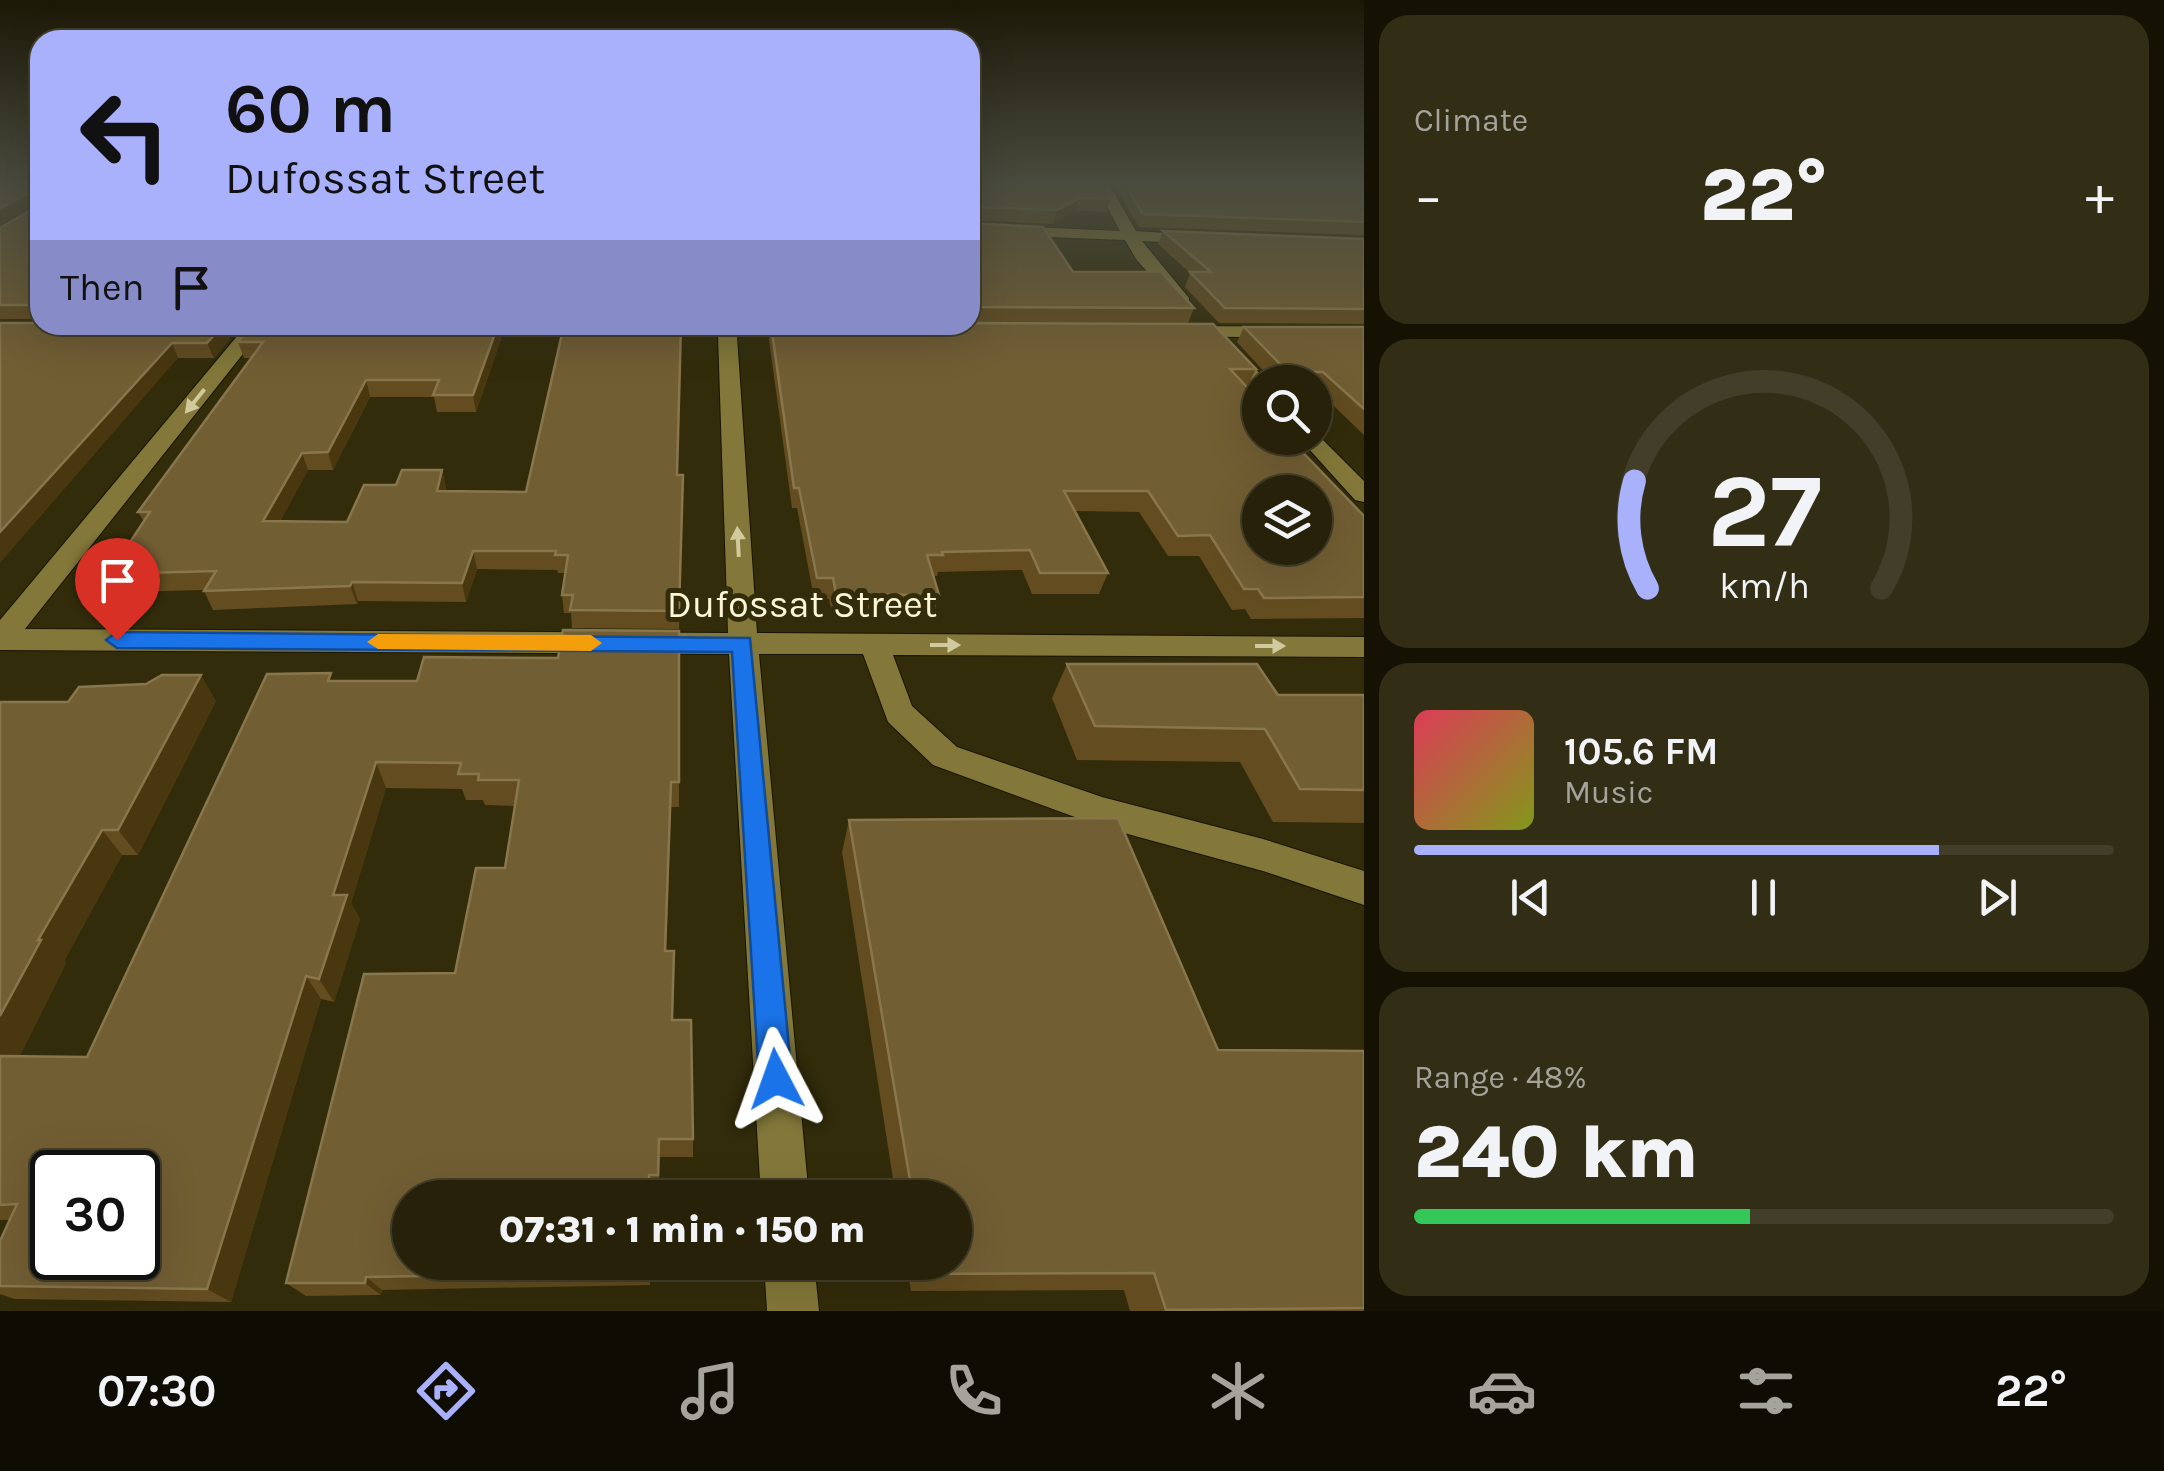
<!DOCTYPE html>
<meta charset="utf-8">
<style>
:root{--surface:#262108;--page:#322e16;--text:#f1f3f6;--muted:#a4a39c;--line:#423e29;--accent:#a9b0fc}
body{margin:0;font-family:Karla,sans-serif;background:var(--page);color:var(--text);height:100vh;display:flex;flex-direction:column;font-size:38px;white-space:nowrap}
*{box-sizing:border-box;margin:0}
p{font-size:32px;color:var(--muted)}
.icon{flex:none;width:55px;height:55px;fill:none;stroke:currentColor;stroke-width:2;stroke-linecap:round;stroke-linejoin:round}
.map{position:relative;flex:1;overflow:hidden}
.sheet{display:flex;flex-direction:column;gap:15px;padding:15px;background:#151204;width:800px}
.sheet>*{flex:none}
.banner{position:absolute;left:30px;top:30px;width:950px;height:305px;border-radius:30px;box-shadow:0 10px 40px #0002,0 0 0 2px var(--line);background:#a9b0fc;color:#111;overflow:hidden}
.fabs{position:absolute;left:1242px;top:365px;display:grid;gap:20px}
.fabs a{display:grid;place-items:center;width:90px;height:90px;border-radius:50%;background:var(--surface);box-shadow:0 10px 40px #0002,0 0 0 2px var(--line);font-size:50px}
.speed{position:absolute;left:30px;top:1150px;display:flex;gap:20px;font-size:50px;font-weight:700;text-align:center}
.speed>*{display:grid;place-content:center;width:130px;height:130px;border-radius:50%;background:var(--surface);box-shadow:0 10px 40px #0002,0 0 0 2px var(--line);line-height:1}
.speed .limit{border:5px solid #111;border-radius:15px;background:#fff;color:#111}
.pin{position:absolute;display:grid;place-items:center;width:85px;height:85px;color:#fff;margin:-102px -42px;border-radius:50% 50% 50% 0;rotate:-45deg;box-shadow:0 0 10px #0007}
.pin .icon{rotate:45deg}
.me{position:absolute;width:110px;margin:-55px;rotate:356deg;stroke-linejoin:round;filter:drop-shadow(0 0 8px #0008)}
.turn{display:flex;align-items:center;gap:35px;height:210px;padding:0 30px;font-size:45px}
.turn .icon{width:130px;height:130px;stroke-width:2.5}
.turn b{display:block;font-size:70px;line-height:85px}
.then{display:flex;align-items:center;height:95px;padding:0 30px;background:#0003;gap:20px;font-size:38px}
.big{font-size:75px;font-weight:800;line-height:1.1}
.sheet .card{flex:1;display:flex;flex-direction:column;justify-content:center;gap:15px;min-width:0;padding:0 35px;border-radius:30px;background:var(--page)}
.sheet .dial{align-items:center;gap:0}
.dial svg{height:260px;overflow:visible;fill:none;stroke:var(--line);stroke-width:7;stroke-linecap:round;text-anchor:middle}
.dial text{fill:var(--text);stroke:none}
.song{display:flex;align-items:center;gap:30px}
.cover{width:120px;height:120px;border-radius:15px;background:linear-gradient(135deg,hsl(350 70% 55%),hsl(70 70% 35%))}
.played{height:10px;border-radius:5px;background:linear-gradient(90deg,var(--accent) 75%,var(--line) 75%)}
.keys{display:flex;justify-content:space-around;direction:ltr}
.heat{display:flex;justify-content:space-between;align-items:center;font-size:55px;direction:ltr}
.charge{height:15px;border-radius:8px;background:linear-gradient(90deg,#34c759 48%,var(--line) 0)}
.trip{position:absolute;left:392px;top:1180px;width:580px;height:100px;border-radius:50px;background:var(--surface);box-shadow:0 10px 40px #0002,0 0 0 2px var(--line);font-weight:800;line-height:100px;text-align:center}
.tabs{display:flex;height:160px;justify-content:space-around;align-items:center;background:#0f0d03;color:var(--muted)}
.tabs .icon{width:70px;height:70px}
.tabs .current{color:var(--accent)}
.tabs b{font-size:45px;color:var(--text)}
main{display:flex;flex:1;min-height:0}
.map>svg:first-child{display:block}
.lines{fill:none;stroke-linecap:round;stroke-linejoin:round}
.minor-casing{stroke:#181503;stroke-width:2}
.minor{fill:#837839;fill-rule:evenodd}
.wall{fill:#624c20}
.shaded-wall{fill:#48370f}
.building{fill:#725e33;stroke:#88764d;stroke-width:2.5;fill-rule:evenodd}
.oneway{fill:#d1ca9f}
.route{fill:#1a73e8;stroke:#114b97;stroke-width:2.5}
.slow{fill:#f59e0b}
.labels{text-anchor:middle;stroke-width:10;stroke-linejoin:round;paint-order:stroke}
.street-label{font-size:38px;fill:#fbf6d6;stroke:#322c0a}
</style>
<main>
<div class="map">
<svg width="1364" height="1311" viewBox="0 0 1364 1311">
<rect width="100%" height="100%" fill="#322c0a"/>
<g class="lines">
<g class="minor-casing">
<g id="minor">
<path d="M 1094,182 L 1108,182 L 1136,231 L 1208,236 L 1208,242 L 1202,244 L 1142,241 L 1189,298 L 1189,306 L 1177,306 L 1136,259 L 1125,240 L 970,234 L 970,224 L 1120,231 Z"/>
<path d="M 181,325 L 294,325 L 296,329 L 287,335 L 258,335 L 25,629 L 728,633 L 718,336 L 463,336 L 454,330 L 460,325 L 810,325 L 816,330 L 807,336 L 737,336 L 757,633 L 1364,637 L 1364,657 L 893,655 L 912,706 L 957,747 L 1102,797 L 1263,839 L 1364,871 L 1364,905 L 1263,871 L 1102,827 L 933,765 L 888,722 L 863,654 L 759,654 L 809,1198 L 761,1198 L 729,654 L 0,650 L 0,620 L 238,335 L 188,335 L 179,329 Z"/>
<path d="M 1183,326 L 1364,327 L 1364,339 L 1176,336 L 1174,332 Z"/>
<path d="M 1224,341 L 1231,343 L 1267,381 L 1260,382 L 1260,391 L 1253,389 L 1217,351 L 1214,347 Z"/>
<path d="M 1315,432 L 1364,481 L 1364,502 L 1355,500 L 1299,438 L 1315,438 Z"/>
<path d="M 764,1262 L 814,1262 L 819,1311 L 767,1311 Z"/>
</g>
</g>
<use href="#minor" class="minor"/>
</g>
<g class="wall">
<path d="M 0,182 L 40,182 L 40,319 L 0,319 L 0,228 L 36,207 L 35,205 L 0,225 L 0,186 L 34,187 L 36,185 Z"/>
<path d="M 970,182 L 1110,199 L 1106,212 L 1076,210 L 1053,224 L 970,220 L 970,223 L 1073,272 L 1194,308 L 1188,323 L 970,322 Z"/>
<path d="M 1112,182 L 1364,182 L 1364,235 L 1139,227 Z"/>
<path d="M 1163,231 L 1364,239 L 1364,324 L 1219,323 L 1185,287 L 1190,273 L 1158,244 Z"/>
<path d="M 0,323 L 230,339 L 214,358 L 178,358 Z"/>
<path d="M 252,325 L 499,325 L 501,339 L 476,412 L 437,412 L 434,397 L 370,397 L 333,470 L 308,470 L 280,521 L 347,522 L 396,485 L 442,470 L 446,488 L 445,491 L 526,492 L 683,475 L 679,629 L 572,628 L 571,613 L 564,613 L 562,595 L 565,573 L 558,573 L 557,570 L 477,569 L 466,602 L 358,601 L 357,604 L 213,610 L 204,591 L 205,590 L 120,592 L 109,574 L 144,522 L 138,512 L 251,358 L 244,358 L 238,342 Z"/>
<path d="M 770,325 L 1256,369 L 1247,387 L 1294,438 L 1292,441 L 1364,516 L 1364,618 L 1251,619 L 1245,609 L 1232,610 L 1199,556 L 1168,556 L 1139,512 L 1075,511 L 1108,573 L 1099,594 L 1032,594 L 1022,570 L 938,572 L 937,576 L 933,576 L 939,595 L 933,616 L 832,615 L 829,599 L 814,598 L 797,508 L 792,508 L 769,340 Z"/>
<path d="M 1244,327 L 1364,327 L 1364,435 L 1315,388 L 1315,382 L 1266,382 L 1269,377 L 1237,342 Z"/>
<path d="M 679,631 L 679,807 L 671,807 L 666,951 L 674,974 L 673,1020 L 693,1139 L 693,1157 L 660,1157 L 659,1192 L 651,1192 L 651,1198 L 410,1198 L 410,1262 L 650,1262 L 650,1285 L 382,1290 L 381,1295 L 306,1296 L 286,1283 L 455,973 L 505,868 L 515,806 L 485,805 L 483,800 L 466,800 L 462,789 L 386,788 L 351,903 L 360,919 L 334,1002 L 321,999 L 231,1302 L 14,1299 L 0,1294 L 0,1241 L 10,1220 L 0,1220 L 0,702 L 68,702 L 146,684 L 216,701 L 138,855 L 122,855 L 64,961 L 66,963 L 19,1057 L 87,1057 L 334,681 L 417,681 L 558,658 Z"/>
<path d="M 1067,664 L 1278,695 L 1364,695 L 1364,823 L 1273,822 L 1240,762 L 1077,760 L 1052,698 Z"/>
<path d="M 849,820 L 1218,1050 L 1364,1051 L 1364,1311 L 1130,1311 L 1124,1290 L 911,1291 L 906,1262 L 955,1262 L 955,1198 L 896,1198 L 842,852 Z"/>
</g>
<g class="shaded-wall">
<path d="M 35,190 L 40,203 L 0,225 L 0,208 Z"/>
<path d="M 1080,198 L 1076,210 L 1053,224 L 1057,210 Z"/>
<path d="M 223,325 L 225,325 L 230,339 L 214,358 L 207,343 Z"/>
<path d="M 498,325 L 501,339 L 476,412 L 473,395 Z"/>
<path d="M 172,343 L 178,358 L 0,563 L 0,532 Z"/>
<path d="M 366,380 L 370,397 L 333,470 L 328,452 Z"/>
<path d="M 302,453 L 308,470 L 271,539 L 263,521 Z"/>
<path d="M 442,470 L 446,488 L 441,509 L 437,491 Z"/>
<path d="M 473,551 L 477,569 L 466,602 L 462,583 Z"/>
<path d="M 352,582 L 358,601 L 357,604 L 350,586 Z"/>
<path d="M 201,675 L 216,701 L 138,855 L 118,830 Z"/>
<path d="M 376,762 L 386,788 L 351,903 L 360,919 L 334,1002 L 319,979 L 333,895 Z"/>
<path d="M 671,782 L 671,807 L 666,974 L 665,951 Z"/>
<path d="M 102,830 L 122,855 L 64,961 L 66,963 L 9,1077 L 0,1071 L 0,1016 L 38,940 Z"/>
<path d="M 306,976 L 321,999 L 231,1302 L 207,1289 Z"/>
<path d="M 366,1277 L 382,1290 L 381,1295 L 365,1283 Z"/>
</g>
<g class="building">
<path d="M 38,182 L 40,182 L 40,305 L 0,305 L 0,228 L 36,207 L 35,190 L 0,208 L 0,186 L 34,187 Z"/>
<path d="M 970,182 L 1101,182 L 1110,199 L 1080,198 L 1057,210 L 973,207 L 970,210 Z"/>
<path d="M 1124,182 L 1364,182 L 1364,222 L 1143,214 Z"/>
<path d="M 970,220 L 970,223 L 1043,227 L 1073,272 L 1161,272 L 1194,308 L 970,307 Z"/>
<path d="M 1163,231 L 1364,239 L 1364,309 L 1225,308 L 1190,272 L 1211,272 Z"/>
<path d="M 0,323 L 40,323 L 40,325 L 223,325 L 207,343 L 172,343 L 0,532 Z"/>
<path d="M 970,323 L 1213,324 L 1256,369 L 1230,369 L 1260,401 L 1260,438 L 1294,438 L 1289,438 L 1364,516 L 1364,597 L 1264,598 L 1258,589 L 1244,589 L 1210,535 L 1178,536 L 1148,491 L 1064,491 L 1108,573 L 1040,573 L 1030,550 L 942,552 L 943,555 L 927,555 L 939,595 L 836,594 L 833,578 L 817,578 L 799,488 L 794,488 L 771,325 L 970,325 ZM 1260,492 L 1315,492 L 1315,548 L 1260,548 Z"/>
<path d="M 252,325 L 498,325 L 473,395 L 433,395 L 439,380 L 366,380 L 328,452 L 302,453 L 263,521 L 347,522 L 364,485 L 396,485 L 402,470 L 442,470 L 437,491 L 526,492 L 564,325 L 681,325 L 677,475 L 683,475 L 679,611 L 570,610 L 573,595 L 562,595 L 568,555 L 555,555 L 556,551 L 473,551 L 462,583 L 352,582 L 350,586 L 204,591 L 216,571 L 109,574 L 150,512 L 138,512 L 263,342 L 238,342 Z"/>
<path d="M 1244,327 L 1364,327 L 1364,409 L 1323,372 L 1272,372 L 1280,369 L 1280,364 Z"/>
<path d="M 563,630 L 679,631 L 679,782 L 671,782 L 665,951 L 674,951 L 672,1020 L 691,1020 L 693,1139 L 659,1139 L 658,1175 L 649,1175 L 649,1198 L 410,1198 L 410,1262 L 649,1262 L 649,1272 L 366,1277 L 365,1283 L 286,1283 L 364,974 L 455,973 L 476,868 L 505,868 L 519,780 L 478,780 L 479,774 L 458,774 L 461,763 L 376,762 L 333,895 L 347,895 L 319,979 L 306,976 L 207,1289 L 0,1286 L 0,1241 L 17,1204 L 0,1205 L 0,1056 L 87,1057 L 267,674 L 331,673 L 328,681 L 417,681 L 424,657 L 558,658 ZM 52,1172 L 138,1172 L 138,1258 L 52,1258 Z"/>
<path d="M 1067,664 L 1257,664 L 1278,695 L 1364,695 L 1364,790 L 1300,789 L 1265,729 L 1095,726 Z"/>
<path d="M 162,675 L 201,675 L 118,830 L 102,830 L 38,940 L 41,940 L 0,1016 L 0,702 L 68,702 L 79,687 L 146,684 Z"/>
<path d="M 1118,818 L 1218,1050 L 1364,1051 L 1364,1308 L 1166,1310 L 1154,1273 L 926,1274 L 924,1262 L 955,1262 L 955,1198 L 913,1198 L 849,820 Z"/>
</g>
<defs><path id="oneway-solid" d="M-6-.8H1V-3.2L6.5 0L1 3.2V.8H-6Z" transform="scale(2.5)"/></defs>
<g class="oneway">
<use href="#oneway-solid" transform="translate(195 401) rotate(129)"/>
<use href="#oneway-solid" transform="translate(738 542) rotate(-93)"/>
<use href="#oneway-solid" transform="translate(945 645)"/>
<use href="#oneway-solid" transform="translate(1270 646)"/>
</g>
<linearGradient id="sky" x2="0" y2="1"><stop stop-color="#1c1806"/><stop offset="0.5" stop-color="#494b3e"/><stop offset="1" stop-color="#494b3e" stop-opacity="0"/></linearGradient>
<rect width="1364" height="366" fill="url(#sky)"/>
<path class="route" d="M 117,632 L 750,638 L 792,1079 L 787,1091 L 776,1096 L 764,1091 L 759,1079 L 732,652 L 117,648 L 106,640 Z"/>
<path class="slow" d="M 378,634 L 591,635 L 602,643 L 591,651 L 378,649 L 367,642 Z"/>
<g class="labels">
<g class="street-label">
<text x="802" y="617">Dufossat Street</text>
</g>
</g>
</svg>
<div class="fabs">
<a><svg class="icon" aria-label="search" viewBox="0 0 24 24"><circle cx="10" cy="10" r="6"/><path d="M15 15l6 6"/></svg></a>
<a><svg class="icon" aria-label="layers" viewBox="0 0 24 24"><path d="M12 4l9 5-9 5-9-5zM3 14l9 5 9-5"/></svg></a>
</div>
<div class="speed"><div class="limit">30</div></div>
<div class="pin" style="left:117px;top:640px;background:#d93025"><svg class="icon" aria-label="arrive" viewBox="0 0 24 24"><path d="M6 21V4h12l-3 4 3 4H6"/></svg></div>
<svg class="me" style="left:776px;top:1079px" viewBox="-20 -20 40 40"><path d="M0-17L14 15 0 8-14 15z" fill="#1a73e8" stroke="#fff" stroke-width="4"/></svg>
<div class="trip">07:31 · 1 min · 150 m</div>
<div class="banner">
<div class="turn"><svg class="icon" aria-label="left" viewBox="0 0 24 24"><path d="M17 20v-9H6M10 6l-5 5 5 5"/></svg><div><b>60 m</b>Dufossat Street</div></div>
<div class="then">Then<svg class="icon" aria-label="arrive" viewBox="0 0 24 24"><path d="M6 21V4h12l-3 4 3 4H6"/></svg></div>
</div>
</div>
<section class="sheet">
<div class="card"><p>Climate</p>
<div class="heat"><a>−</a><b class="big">22°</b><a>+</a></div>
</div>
<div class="card dial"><svg viewBox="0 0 100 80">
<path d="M14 69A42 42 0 1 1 86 69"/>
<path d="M14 69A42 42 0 0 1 10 36" stroke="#a9b0fc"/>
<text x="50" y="56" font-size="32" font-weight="700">27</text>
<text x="50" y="72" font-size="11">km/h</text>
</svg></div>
<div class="card">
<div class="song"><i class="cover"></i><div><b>105.6 FM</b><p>Music</p></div></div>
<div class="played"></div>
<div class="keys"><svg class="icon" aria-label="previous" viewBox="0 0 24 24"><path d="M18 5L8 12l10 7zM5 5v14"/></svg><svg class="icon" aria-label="pause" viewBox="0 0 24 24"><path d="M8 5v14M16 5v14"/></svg><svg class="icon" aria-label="next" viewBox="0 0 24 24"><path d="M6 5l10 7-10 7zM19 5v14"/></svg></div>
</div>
<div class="card"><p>Range · 48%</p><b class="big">240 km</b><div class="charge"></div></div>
</section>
</main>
<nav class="tabs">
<b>07:30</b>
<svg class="icon current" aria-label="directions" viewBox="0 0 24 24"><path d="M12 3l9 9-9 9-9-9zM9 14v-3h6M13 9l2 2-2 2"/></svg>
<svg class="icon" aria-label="music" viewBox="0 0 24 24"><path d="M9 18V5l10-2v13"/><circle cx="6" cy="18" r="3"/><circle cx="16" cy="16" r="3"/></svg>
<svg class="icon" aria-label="phone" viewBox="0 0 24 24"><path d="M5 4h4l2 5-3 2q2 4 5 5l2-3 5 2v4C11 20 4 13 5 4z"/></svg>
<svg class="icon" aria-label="climate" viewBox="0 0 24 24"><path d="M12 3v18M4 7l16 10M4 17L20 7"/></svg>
<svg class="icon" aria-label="car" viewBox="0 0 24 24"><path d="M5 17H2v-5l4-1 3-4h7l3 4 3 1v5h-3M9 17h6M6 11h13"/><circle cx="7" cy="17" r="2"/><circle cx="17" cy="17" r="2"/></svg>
<svg class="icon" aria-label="filters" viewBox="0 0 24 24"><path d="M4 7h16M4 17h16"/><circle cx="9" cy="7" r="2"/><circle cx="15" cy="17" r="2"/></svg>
<b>22°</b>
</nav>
